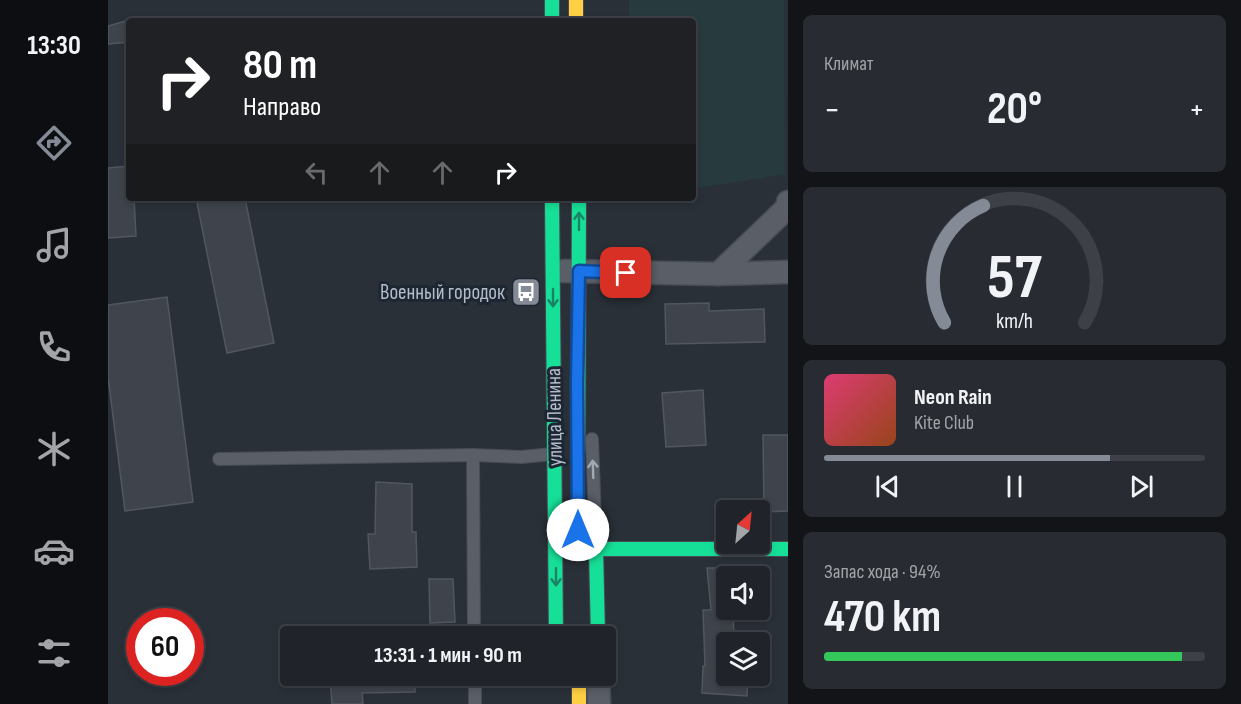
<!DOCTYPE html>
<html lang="ru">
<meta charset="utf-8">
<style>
:root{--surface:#20242a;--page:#282c32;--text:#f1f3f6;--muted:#a2a4a8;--line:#3d4147;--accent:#848b96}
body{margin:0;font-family:"Sofia Sans Condensed",sans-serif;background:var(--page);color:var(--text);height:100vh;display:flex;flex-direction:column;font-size:22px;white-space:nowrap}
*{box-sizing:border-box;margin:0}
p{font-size:20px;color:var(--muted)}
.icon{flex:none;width:33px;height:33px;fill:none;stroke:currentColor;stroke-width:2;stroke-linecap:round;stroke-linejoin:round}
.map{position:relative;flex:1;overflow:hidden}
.panel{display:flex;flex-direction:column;gap:15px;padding:15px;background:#121417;width:453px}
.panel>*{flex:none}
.guide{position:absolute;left:18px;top:18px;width:570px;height:183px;border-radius:6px;box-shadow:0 3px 9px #0003,0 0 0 2px var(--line);background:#202124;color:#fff;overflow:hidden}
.needle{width:39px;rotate:27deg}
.fabs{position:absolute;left:608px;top:500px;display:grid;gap:12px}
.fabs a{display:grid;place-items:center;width:54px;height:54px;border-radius:6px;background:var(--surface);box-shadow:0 3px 9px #0003,0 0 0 2px var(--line);font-size:30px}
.speed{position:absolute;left:18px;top:608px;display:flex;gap:12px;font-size:30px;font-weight:700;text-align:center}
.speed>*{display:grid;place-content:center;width:78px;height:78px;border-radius:50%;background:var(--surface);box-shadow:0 3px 9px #0003,0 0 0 2px var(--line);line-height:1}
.speed .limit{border:9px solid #d22;background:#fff;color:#111}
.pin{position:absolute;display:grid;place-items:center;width:51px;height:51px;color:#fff;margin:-26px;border-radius:12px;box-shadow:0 3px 9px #0006}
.me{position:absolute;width:66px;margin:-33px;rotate:0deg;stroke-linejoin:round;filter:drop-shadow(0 0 4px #0008)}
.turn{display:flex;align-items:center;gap:21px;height:126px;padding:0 18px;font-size:27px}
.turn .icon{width:78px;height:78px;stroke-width:2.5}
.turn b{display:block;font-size:42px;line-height:51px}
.lanes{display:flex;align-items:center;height:57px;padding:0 18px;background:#0003;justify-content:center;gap:30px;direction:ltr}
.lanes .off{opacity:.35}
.big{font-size:45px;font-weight:700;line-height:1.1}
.panel .widget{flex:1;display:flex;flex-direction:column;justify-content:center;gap:9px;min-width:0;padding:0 21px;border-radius:9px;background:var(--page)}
.panel .dial{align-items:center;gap:0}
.dial svg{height:156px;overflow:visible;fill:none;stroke:var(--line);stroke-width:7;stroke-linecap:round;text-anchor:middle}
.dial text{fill:var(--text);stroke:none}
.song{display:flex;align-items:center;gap:18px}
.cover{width:72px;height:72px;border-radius:9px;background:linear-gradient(135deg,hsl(340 70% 55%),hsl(20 70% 35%))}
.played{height:6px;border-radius:3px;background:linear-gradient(90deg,var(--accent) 75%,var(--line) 75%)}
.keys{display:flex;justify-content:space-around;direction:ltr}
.heat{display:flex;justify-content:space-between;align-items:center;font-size:33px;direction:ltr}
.charge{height:9px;border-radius:4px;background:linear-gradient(90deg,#34c759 94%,var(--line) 0)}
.trip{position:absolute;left:172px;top:626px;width:336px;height:60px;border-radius:6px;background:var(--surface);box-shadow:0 3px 9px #0003,0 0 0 2px var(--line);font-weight:700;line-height:60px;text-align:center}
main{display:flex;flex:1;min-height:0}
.menu{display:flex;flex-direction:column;width:108px;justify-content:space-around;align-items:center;background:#0d0e11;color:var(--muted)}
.menu .icon{width:42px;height:42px}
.menu .current{color:var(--accent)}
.menu b{font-size:27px;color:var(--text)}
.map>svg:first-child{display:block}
.green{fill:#273a3e}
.building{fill:#3f444c;stroke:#52575f;stroke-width:1.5}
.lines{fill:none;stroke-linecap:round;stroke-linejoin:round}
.lane-casing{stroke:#484c55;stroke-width:14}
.street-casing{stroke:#484c55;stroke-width:25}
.fast-casing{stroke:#484c55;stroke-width:16}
.slow-casing{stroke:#484c55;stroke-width:16}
.lane{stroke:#5a5e66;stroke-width:12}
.street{stroke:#5a5e66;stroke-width:22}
.fast{stroke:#16e098;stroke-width:14}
.slow{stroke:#ffcf43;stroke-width:14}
.oneway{stroke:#1a8366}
.oneway2{stroke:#a2a9b5}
.route-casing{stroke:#114b97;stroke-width:15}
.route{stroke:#1a73e8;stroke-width:10}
.labels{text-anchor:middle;stroke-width:6;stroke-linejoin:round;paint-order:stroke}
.poi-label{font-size:21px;fill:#b4bcc9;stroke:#1d2633;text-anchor:end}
.street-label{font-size:21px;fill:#b4bcc9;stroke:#1d2633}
</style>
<main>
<nav class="menu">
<b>13:30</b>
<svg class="icon current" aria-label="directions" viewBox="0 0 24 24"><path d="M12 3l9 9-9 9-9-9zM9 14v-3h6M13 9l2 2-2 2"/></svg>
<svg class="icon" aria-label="music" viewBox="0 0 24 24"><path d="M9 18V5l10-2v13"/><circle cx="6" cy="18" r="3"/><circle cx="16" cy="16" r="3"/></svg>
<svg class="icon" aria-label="phone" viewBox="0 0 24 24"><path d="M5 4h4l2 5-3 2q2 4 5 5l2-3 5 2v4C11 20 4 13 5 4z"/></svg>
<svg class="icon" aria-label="climate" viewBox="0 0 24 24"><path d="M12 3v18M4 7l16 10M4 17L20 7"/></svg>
<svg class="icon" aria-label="car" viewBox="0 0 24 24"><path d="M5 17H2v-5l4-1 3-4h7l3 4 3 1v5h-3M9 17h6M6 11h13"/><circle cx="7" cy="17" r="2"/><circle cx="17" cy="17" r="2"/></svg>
<svg class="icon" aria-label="filters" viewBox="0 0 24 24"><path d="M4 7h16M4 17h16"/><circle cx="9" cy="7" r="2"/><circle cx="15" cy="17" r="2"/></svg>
</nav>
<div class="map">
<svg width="680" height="704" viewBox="0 0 680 704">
<rect width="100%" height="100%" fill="#2a3038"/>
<path class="green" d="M 521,0 L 676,0 L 677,174 L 590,188 L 585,179 L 585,21 L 521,21 Z"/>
<g class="building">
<path d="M 21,20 L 21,42 L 0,44 L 0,26 Z"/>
<path d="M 21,166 L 21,198 L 26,198 L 28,236 L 0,238 L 0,168 Z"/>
<path d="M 88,198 L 137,198 L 166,343 L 119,353 Z"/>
<path d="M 59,297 L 85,502 L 17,511 L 0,377 L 0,305 Z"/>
<path d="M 601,303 L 601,311 L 656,309 L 657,342 L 558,344 L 557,304 Z"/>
<path d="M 595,390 L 598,445 L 558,447 L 554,393 Z"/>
<path d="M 655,435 L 680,435 L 680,511 L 656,512 Z"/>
<path d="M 268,482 L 304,484 L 304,532 L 308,532 L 309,567 L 262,569 L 260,534 L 267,534 Z"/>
<path d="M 599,568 L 618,568 L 618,609 L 625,609 L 626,640 L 618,640 L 618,675 L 640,675 L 639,696 L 594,693 L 595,666 L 597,666 L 595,610 L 603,610 Z"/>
<path d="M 321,579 L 345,579 L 347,622 L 322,623 Z"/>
<path d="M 273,675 L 307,675 L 307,692 L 254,693 L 255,704 L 224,704 L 222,679 Z"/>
</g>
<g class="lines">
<g class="lane-casing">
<g id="lane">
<path d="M 484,439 L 488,548"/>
<path d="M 365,455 L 366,636"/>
<path d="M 111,459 L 365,455 L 414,457 L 444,454"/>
<path d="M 367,675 L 367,704"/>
</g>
</g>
<g class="street-casing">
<g id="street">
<path d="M 456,271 L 610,274 L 680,272"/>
<path d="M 610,274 L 679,208 L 680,202"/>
<path d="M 490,675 L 491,704"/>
</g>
</g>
<g class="fast-casing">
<g id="fast">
<path d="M 444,0 L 444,21"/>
<path d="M 444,198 L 448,636"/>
<path d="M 470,448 L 471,198"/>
<path d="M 490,636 L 488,549 L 680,549"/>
</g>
</g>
<g class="slow-casing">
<g id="slow">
<path d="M 468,0 L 468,21"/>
<path d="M 471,675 L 471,704"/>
</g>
</g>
<use href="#lane" class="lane"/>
<use href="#street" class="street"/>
<use href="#fast" class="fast"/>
<use href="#slow" class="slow"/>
</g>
<defs><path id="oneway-shaft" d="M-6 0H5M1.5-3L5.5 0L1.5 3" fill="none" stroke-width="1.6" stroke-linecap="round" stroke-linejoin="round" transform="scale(1.5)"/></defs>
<g class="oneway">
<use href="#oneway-shaft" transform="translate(471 221) rotate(-90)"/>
<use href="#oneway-shaft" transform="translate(445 298) rotate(90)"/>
<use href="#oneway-shaft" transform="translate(448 577) rotate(90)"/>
</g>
<use class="oneway2" href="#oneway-shaft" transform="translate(485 469) rotate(-92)"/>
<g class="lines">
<g class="route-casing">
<path id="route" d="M 470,530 L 469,382 L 471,271 L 518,273"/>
</g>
<use href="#route" class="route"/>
</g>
<defs>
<g id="bus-square" transform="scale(1.5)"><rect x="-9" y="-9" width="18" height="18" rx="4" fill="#848b96" stroke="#1d2633"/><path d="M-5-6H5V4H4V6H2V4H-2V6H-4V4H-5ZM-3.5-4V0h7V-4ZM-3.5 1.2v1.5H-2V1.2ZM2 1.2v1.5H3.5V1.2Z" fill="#fff"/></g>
</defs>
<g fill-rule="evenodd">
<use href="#bus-square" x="418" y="292"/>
</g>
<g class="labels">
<g class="poi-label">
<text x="397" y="299">Военный городок</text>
</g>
<g class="street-label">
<text transform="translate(446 417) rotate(-91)" y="7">улица Ленина</text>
</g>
</g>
</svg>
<div class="fabs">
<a><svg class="needle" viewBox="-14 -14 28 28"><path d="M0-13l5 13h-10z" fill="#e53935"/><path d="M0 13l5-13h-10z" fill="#a2a4a8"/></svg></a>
<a><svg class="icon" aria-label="sound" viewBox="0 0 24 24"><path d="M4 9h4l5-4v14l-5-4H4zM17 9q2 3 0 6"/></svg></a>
<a><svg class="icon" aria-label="layers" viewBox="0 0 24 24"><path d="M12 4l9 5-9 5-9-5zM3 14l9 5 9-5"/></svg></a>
</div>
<div class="speed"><div class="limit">60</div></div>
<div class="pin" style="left:518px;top:273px;background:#d93025"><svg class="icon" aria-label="arrive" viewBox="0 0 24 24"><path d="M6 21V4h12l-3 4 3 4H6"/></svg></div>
<svg class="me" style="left:470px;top:530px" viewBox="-20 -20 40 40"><circle r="19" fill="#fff"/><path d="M0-13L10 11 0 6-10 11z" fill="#1a73e8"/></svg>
<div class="trip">13:31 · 1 мин · 90 m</div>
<div class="guide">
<div class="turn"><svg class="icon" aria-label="right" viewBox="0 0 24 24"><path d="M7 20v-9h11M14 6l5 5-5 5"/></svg><div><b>80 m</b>Направо</div></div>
<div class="lanes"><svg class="icon off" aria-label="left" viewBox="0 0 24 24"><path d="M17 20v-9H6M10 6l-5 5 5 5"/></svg><svg class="icon off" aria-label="ahead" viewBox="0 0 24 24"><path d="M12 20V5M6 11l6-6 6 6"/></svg><svg class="icon off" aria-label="ahead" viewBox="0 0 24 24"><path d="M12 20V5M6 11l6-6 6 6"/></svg><svg class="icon" aria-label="right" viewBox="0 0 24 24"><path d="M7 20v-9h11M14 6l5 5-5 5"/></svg></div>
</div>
</div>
<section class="panel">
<div class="widget"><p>Климат</p>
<div class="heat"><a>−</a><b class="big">20°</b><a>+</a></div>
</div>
<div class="widget dial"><svg viewBox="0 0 100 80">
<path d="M14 69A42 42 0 1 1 86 69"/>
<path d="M14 69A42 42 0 0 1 34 9" stroke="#848b96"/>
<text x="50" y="56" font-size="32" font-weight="700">57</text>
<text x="50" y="72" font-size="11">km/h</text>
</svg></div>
<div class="widget">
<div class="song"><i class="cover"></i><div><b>Neon Rain</b><p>Kite Club</p></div></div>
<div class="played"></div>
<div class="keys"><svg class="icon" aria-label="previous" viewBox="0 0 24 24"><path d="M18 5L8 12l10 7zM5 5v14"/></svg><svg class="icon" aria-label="pause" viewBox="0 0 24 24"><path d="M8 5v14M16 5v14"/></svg><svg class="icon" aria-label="next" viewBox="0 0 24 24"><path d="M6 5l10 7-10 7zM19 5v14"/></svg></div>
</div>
<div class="widget"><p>Запас хода · 94%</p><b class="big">470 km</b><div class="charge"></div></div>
</section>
</main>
